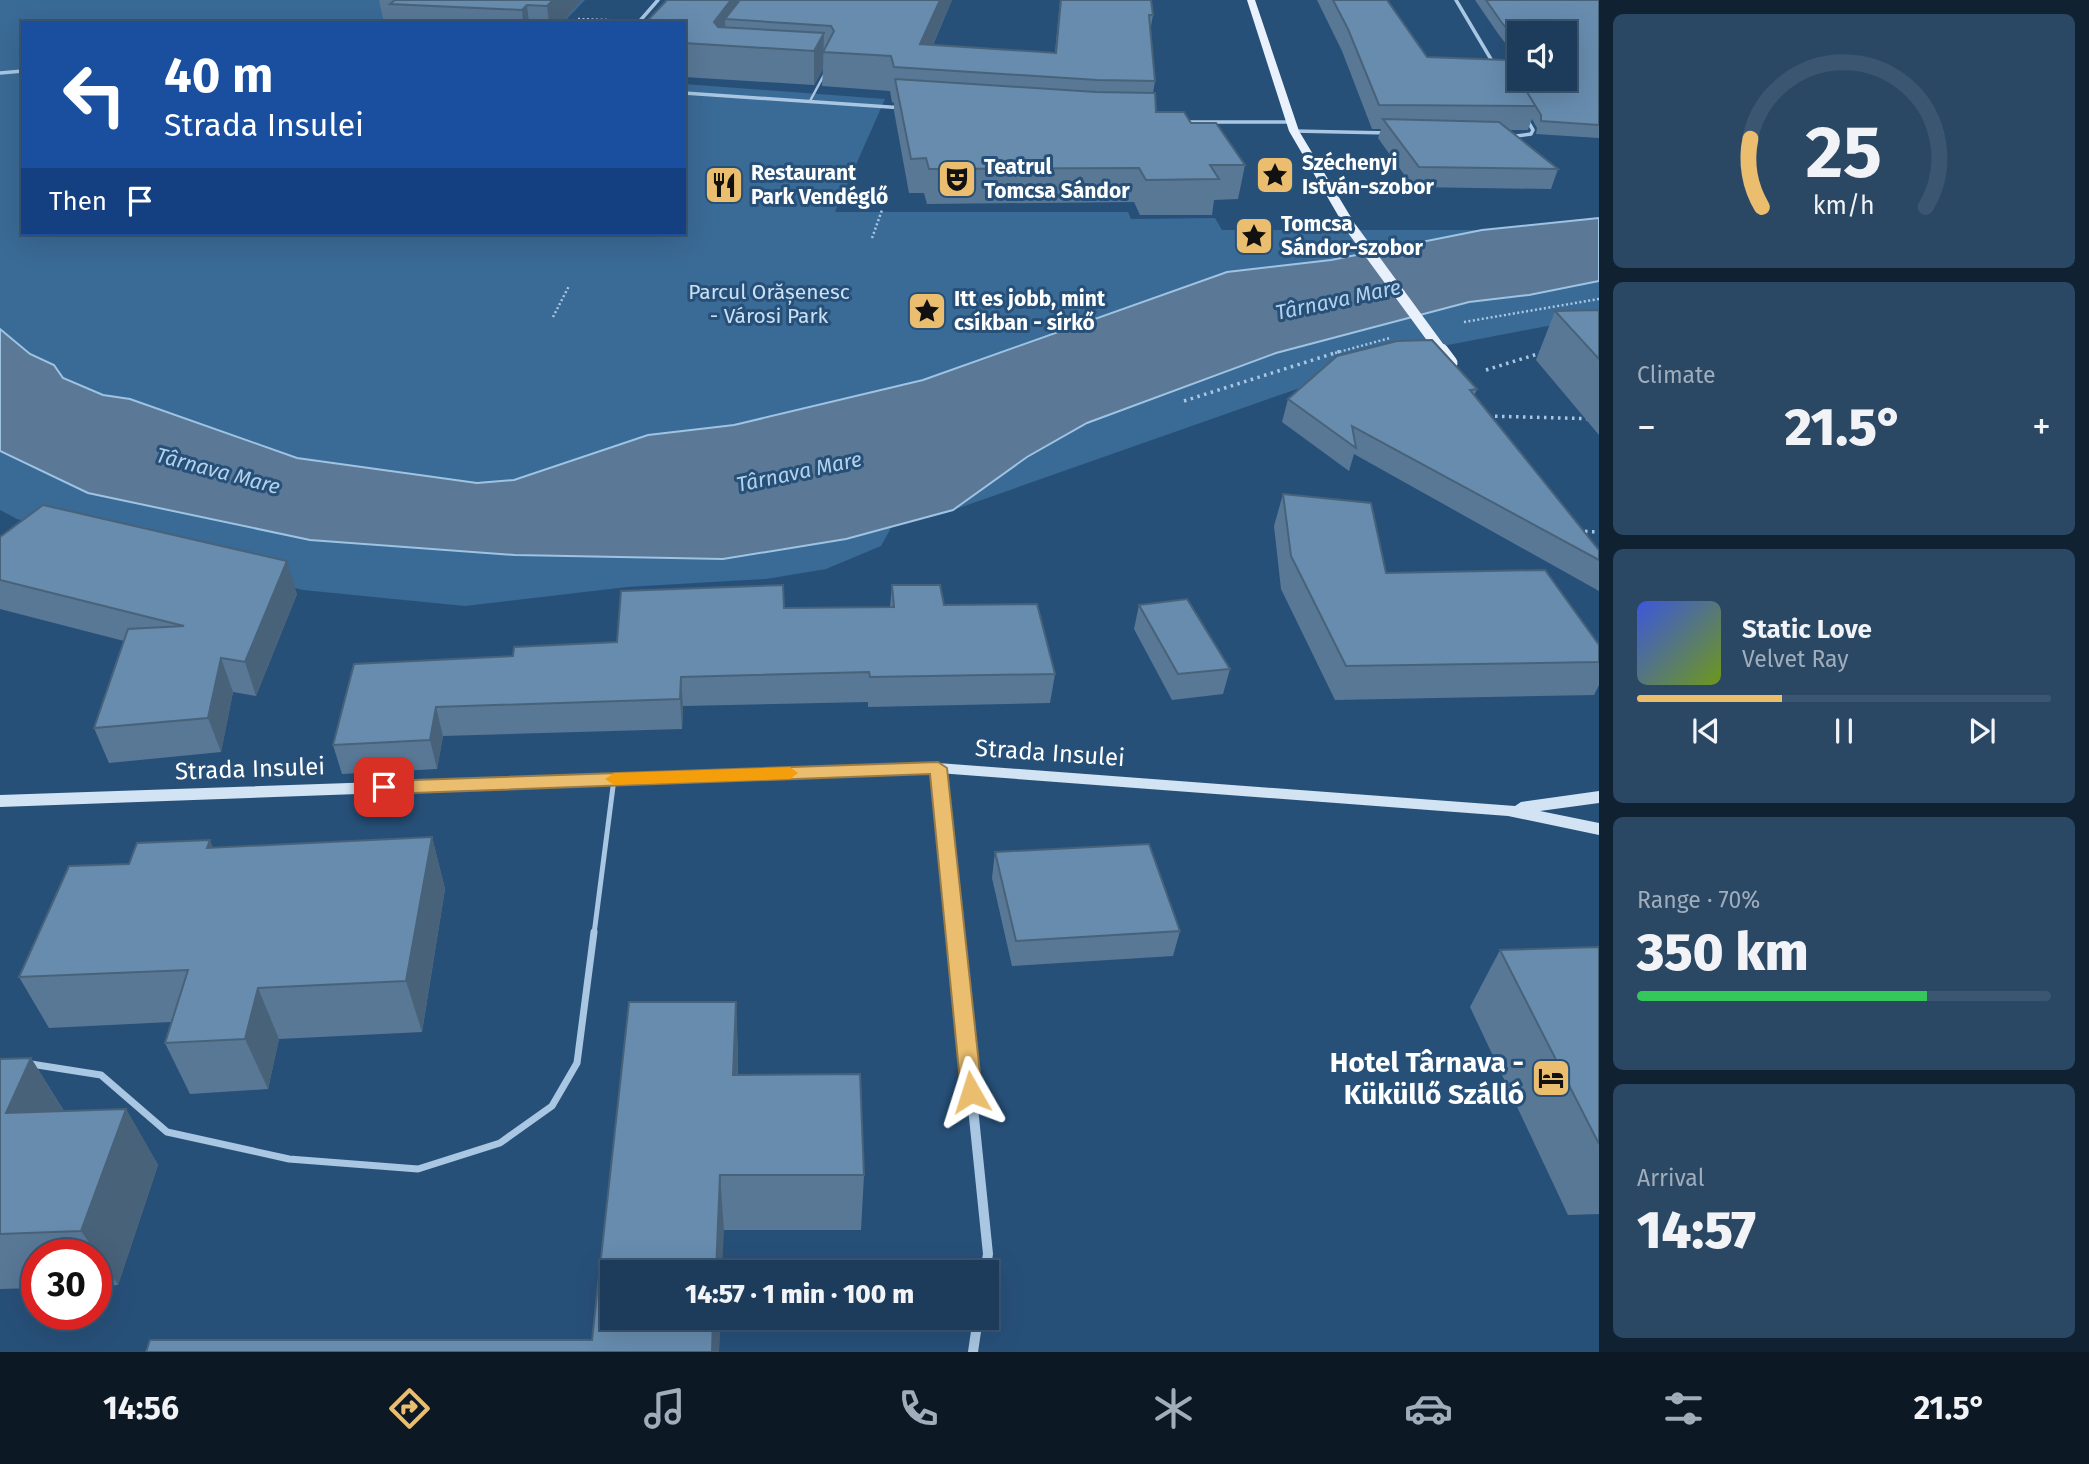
<!DOCTYPE html>
<meta charset="utf-8">
<style>
:root{--surface:#1d3c5b;--page:#2a4764;--text:#f1f3f6;--muted:#a0adbb;--line:#3b5671;--accent:#ebbe6f}
body{margin:0;font-family:"Fira Sans",sans-serif;background:var(--page);color:var(--text);height:100vh;display:flex;flex-direction:column;font-size:26px;white-space:nowrap}
*{box-sizing:border-box;margin:0}
p{font-size:23px;color:var(--muted)}
.icon{flex:none;width:38px;height:38px;fill:none;stroke:currentColor;stroke-width:2;stroke-linecap:round;stroke-linejoin:round}
.map{position:relative;flex:1;overflow:hidden}
.panel{display:flex;flex-direction:column;gap:14px;padding:14px;background:#102132;width:490px}
.panel>*{flex:none}
.banner{position:absolute;left:21px;top:21px;width:665px;height:214px;border-radius:0px;box-shadow:0 7px 28px #0002,0 0 0 2px var(--line);background:#1a4fa0;color:#fff;overflow:hidden}
.buttons{position:absolute;left:1507px;top:21px;display:grid;gap:14px}
.buttons a{display:grid;place-items:center;width:70px;height:70px;border-radius:0px;background:var(--surface);box-shadow:0 7px 28px #0002,0 0 0 2px var(--line);font-size:35px}
.speed{position:absolute;left:21px;top:1239px;display:flex;gap:14px;font-size:35px;font-weight:700;text-align:center}
.speed>*{display:grid;place-content:center;width:91px;height:91px;border-radius:50%;background:var(--surface);box-shadow:0 7px 28px #0002,0 0 0 2px var(--line);line-height:1}
.speed .limit{border:10px solid #d22;background:#fff;color:#111}
.pin{position:absolute;display:grid;place-items:center;width:60px;height:60px;color:#fff;margin:-30px;border-radius:14px;box-shadow:0 4px 10px #0006}
.me{position:absolute;width:77px;margin:-38px;rotate:354deg;stroke-linejoin:round;filter:drop-shadow(0 0 5px #0008)}
.turn{display:flex;align-items:center;gap:24px;height:147px;padding:0 28px;font-size:32px}
.turn .icon{width:91px;height:91px;stroke-width:2.5}
.turn b{display:block;font-size:49px;line-height:60px}
.then{display:flex;align-items:center;height:66px;padding:0 28px;background:#0003;gap:14px;font-size:26px}
.big{font-size:52px;font-weight:800;line-height:1.1}
.panel .widget{flex:1;display:flex;flex-direction:column;justify-content:center;gap:10px;min-width:0;padding:0 24px;border-radius:10px;background:var(--page)}
.panel .dial{align-items:center;gap:0}
.dial svg{height:182px;overflow:visible;fill:none;stroke:var(--line);stroke-width:7;stroke-linecap:round;text-anchor:middle}
.dial text{fill:var(--text);stroke:none}
.song{display:flex;align-items:center;gap:21px}
.cover{width:84px;height:84px;border-radius:10px;background:linear-gradient(135deg,hsl(230 70% 55%),hsl(80 70% 35%))}
.played{height:7px;border-radius:4px;background:linear-gradient(90deg,var(--accent) 35%,var(--line) 35%)}
.keys{display:flex;justify-content:space-around;direction:ltr}
.heat{display:flex;justify-content:space-between;align-items:center;font-size:38px;direction:ltr}
.charge{height:10px;border-radius:5px;background:linear-gradient(90deg,#34c759 70%,var(--line) 0)}
.trip{position:absolute;left:600px;top:1260px;width:399px;height:70px;border-radius:0px;background:var(--surface);box-shadow:0 7px 28px #0002,0 0 0 2px var(--line);font-weight:800;line-height:70px;text-align:center}
.dock{display:flex;height:112px;justify-content:space-around;align-items:center;background:#0c1824;color:var(--muted)}
.dock .icon{width:49px;height:49px}
.dock .active{color:var(--accent)}
.dock b{font-size:32px;color:var(--text)}
main{display:flex;flex:1;min-height:0}
.map>svg:first-child{display:block}
.green{fill:#3a6a96}
.water{fill:#5b7997;stroke:#9ec3e3;stroke-width:2}
.lines{fill:none;stroke-linecap:round;stroke-linejoin:round}
.path-far1{stroke:#a9c7e3;stroke-width:2.5;stroke-dasharray:2 2.5;stroke-linecap:butt}
.path{stroke:#a9c7e3;stroke-width:3.5;stroke-dasharray:2.5 4.5;stroke-linecap:butt}
.lane-far2{stroke:#a9c7e3;stroke-width:2.5}
.lane-far1{stroke:#a9c7e3;stroke-width:5}
.lane{stroke:#a9c7e3;stroke-width:7}
.street-far2{stroke:#a9c7e3;stroke-width:3.5}
.street-far1{stroke:#a9c7e3;stroke-width:8}
.street{stroke:#a9c7e3;stroke-width:10}
.secondary{fill:#d2e3f3;fill-rule:evenodd}
.primary{fill:#e8f1fc;fill-rule:evenodd}
.primary-bridge-far1{stroke:#e8f1fc;stroke-width:11}
.primary-bridge{stroke:#e8f1fc;stroke-width:15}
.wall{fill:#597896}
.shaded-wall{fill:#48627a}
.building{fill:#678cae;stroke:#48627a;stroke-width:2}
.route{fill:#ebbe6f;stroke:#997c48;stroke-width:2}
.slow{fill:#f59e0b}
.labels{text-anchor:middle;stroke-width:6;stroke-linejoin:round;paint-order:stroke}
.far-poi-label{font-size:21px;font-weight:bold;fill:#fff;stroke:#275079;text-anchor:start}
.far-park-label{font-size:21px;fill:#cce0f3;stroke:#275079}
.far-water-label{font-size:21px;font-style:italic;fill:#b4d1eb;stroke:#275079}
.street-label{font-size:24px;fill:#fff;stroke:#275079}
.near-poi-label{font-size:28px;font-weight:bold;fill:#fff;stroke:#275079;text-anchor:end}
</style>
<main>
<div class="map">
<svg width="1599" height="1352" viewBox="0 0 1599 1352">
<rect width="100%" height="100%" fill="#275079"/>
<g class="green">
<path d="M 0,0 L 585,0 L 563,23 L 23,23 L 23,233 L 684,233 L 684,84 L 885,99 L 835,212 L 1128,212 L 1131,219 L 1215,218 L 1222,230 L 1482,230 L 1331,260 L 1227,272 L 923,380 L 734,425 L 648,435 L 514,480 L 477,483 L 297,458 L 130,399 L 103,395 L 63,378 L 54,365 L 30,354 L 0,329 Z"/>
<path d="M 1599,281 L 1599,316 L 1391,356 L 953,510 L 1027,457 L 1087,423 L 1276,353 L 1469,302 L 1529,295 Z"/>
<path d="M 0,451 L 88,493 L 310,540 L 515,555 L 723,559 L 846,539 L 891,528 L 881,546 L 826,569 L 766,579 L 627,587 L 465,606 L 303,590 L 17,519 L 0,510 Z"/>
</g>
<path class="water" d="M 1599,218 L 1599,281 L 1529,295 L 1469,302 L 1276,353 L 1087,423 L 1027,457 L 953,510 L 846,539 L 723,559 L 515,555 L 310,540 L 88,493 L 0,451 L 0,329 L 30,354 L 54,365 L 63,378 L 103,395 L 130,399 L 297,458 L 477,483 L 514,480 L 648,435 L 734,425 L 923,380 L 1227,272 L 1331,260 L 1482,230 Z"/>
<g class="lines">
<g class="path-far1">
<path d="M 578,19 L 610,20"/>
<path d="M 872,238 L 882,210"/>
<path d="M 553,317 L 569,286"/>
<path d="M 1464,322 L 1599,299"/>
<path d="M 1335,353 L 1390,338"/>
<path d="M 1541,353 L 1544,352"/>
</g>
<g class="path">
<path d="M 1486,370 L 1544,352"/>
<path d="M 1184,401 L 1341,351"/>
<path d="M 1488,416 L 1599,419"/>
<path d="M 1578,531 L 1599,532"/>
</g>
<path class="lane-far2" d="M 810,101 L 825,73"/>
<path class="lane-far1" d="M 594,934 L 614,779"/>
<path class="lane" d="M 31,1064 L 101,1075 L 167,1132 L 289,1159 L 418,1169 L 500,1143 L 552,1106 L 577,1063 L 594,932"/>
<g class="street-far2">
<path d="M 1456,0 L 1495,66"/>
<path d="M 638,23 L 658,0"/>
<path d="M 0,73 L 23,71"/>
<path d="M 684,93 L 904,108"/>
<path d="M 1181,122 L 1291,122"/>
<path d="M 1294,131 L 1389,133"/>
<path d="M 1509,137 L 1531,134 L 1533,130 L 1526,118"/>
</g>
<path class="street-far1" d="M 938,768 L 955,934"/>
<g class="street">
<path d="M 955,932 L 988,1254 L 985,1272"/>
<path d="M 973,1352 L 978,1318"/>
</g>
<path class="secondary" d="M 938,763 L 1515,806 L 1521,802 L 1599,791 L 1599,803 L 1540,811 L 1599,823 L 1599,835 L 1508,816 L 938,773 L 0,807 L 0,795 Z"/>
<path class="primary" d="M 1247,0 L 1255,0 L 1299,131 L 1358,229 L 1356,231 L 1346,229 L 1289,131 Z"/>
<path class="primary-bridge-far1" d="M 1352,229 L 1443,353"/>
<path class="primary-bridge" d="M 1441,351 L 1450,363"/>
</g>
<g class="wall">
<path d="M 379,0 L 582,0 L 561,23 L 384,23 Z"/>
<path d="M 667,0 L 952,0 L 933,45 L 1055,53 L 1060,0 L 1151,0 L 1153,15 L 1150,32 L 1155,81 L 1153,93 L 1156,112 L 1191,123 L 1245,165 L 1238,199 L 1214,200 L 1212,215 L 1140,215 L 1134,202 L 927,204 L 924,193 L 909,193 L 894,111 L 894,103 L 892,102 L 890,91 L 822,86 L 823,69 L 814,85 L 684,77 L 684,23 Z"/>
<path d="M 1317,0 L 1387,0 L 1427,57 L 1564,79 L 1519,33 L 1519,61 L 1499,35 L 1475,0 L 1599,0 L 1599,138 L 1536,134 L 1537,128 L 1532,119 L 1528,130 L 1509,130 L 1558,169 L 1551,189 L 1413,187 L 1378,138 L 1381,129 L 1372,129 L 1342,51 Z"/>
<path d="M 1599,310 L 1599,435 L 1536,360 L 1555,311 Z"/>
<path d="M 1477,389 L 1474,396 L 1599,550 L 1599,591 L 1354,454 L 1349,471 L 1282,422 L 1288,399 Z"/>
<path d="M 1283,494 L 1386,573 L 1599,645 L 1599,685 L 1594,695 L 1335,700 L 1281,589 L 1274,526 Z"/>
<path d="M 0,537 L 297,594 L 256,696 L 233,692 L 221,752 L 109,763 L 94,728 L 124,641 L 0,609 Z"/>
<path d="M 892,585 L 1055,674 L 1050,703 L 868,707 L 868,702 L 683,706 L 682,729 L 443,736 L 437,769 L 342,774 L 333,745 L 513,656 L 617,642 L 784,608 L 890,607 Z"/>
<path d="M 1139,605 L 1230,669 L 1223,694 L 1172,700 L 1134,629 Z"/>
<path d="M 432,837 L 445,889 L 422,1032 L 279,1039 L 268,1089 L 190,1094 L 165,1043 L 171,1022 L 49,1028 L 19,977 L 129,864 L 213,848 Z"/>
<path d="M 995,852 L 1180,931 L 1173,956 L 1012,966 L 992,878 Z"/>
<path d="M 1599,947 L 1599,1214 L 1568,1215 L 1470,1007 L 1500,950 Z"/>
<path d="M 736,1002 L 738,1059 L 738,1074 L 864,1175 L 861,1230 L 724,1230 L 612,1318 L 720,1318 L 719,1352 L 146,1352 L 592,1340 Z"/>
<path d="M 31,1058 L 64,1111 L 126,1109 L 158,1165 L 118,1285 L 96,1286 L 96,1255 L 37,1255 L 37,1288 L 0,1289 L 0,1059 Z"/>
</g>
<g class="shaded-wall">
<path d="M 553,0 L 582,0 L 561,23 L 549,23 L 547,6 Z"/>
<path d="M 731,0 L 753,0 L 725,19 L 726,40 L 714,22 Z"/>
<path d="M 940,0 L 952,0 L 922,69 L 920,44 Z"/>
<path d="M 527,5 L 529,23 L 523,23 L 522,10 Z"/>
<path d="M 824,33 L 823,69 L 814,85 L 814,51 Z"/>
<path d="M 287,561 L 297,594 L 256,696 L 245,662 Z"/>
<path d="M 221,658 L 233,692 L 221,752 L 208,718 Z"/>
<path d="M 681,677 L 683,706 L 682,729 L 680,699 Z"/>
<path d="M 436,707 L 443,736 L 437,769 L 430,740 Z"/>
<path d="M 432,837 L 445,889 L 422,1032 L 406,981 Z"/>
<path d="M 210,840 L 231,891 L 207,848 Z"/>
<path d="M 258,988 L 279,1039 L 268,1089 L 245,1039 Z"/>
<path d="M 736,1002 L 738,1059 L 736,1131 L 733,1075 Z"/>
<path d="M 31,1058 L 66,1115 L 6,1113 Z"/>
<path d="M 126,1109 L 158,1165 L 118,1285 L 81,1231 Z"/>
<path d="M 720,1175 L 724,1230 L 722,1272 L 716,1272 Z"/>
<path d="M 713,1318 L 720,1318 L 719,1352 L 712,1352 Z"/>
</g>
<g class="building">
<path d="M 395,0 L 553,0 L 547,6 L 527,5 L 522,10 L 390,4 Z"/>
<path d="M 667,0 L 731,0 L 714,22 L 718,27 L 824,33 L 814,51 L 684,43 L 684,23 L 645,23 Z"/>
<path d="M 740,0 L 940,0 L 920,44 L 1056,53 L 1061,0 L 1151,0 L 1153,15 L 1149,15 L 1155,81 L 1097,80 L 894,67 L 891,56 L 823,52 L 834,31 L 831,26 L 725,19 Z"/>
<path d="M 1333,0 L 1387,0 L 1427,57 L 1507,60 L 1536,106 L 1379,105 L 1348,29 Z"/>
<path d="M 1486,0 L 1599,0 L 1599,125 L 1541,121 L 1541,115 L 1519,79 L 1564,79 L 1564,33 L 1519,33 L 1519,44 L 1502,23 Z"/>
<path d="M 1514,71 L 1519,71 L 1519,79 Z"/>
<path d="M 895,79 L 1096,92 L 1155,93 L 1156,112 L 1184,112 L 1191,123 L 1216,123 L 1245,165 L 1210,165 L 1219,179 L 1146,180 L 1139,168 L 929,169 L 926,158 L 911,159 Z"/>
<path d="M 1383,119 L 1499,122 L 1558,169 L 1419,167 Z"/>
<path d="M 1599,310 L 1599,359 L 1555,311 Z"/>
<path d="M 1432,340 L 1477,389 L 1470,390 L 1599,550 L 1599,560 L 1352,426 L 1356,448 L 1288,399 L 1337,356 L 1397,341 Z"/>
<path d="M 1283,494 L 1371,503 L 1386,573 L 1545,570 L 1599,645 L 1599,662 L 1346,666 L 1291,556 Z"/>
<path d="M 43,505 L 287,561 L 245,662 L 221,658 L 208,718 L 94,728 L 128,629 L 184,626 L 0,580 L 0,537 Z"/>
<path d="M 783,585 L 784,608 L 894,607 L 892,585 L 940,585 L 944,605 L 1037,604 L 1055,674 L 870,677 L 869,672 L 681,677 L 680,699 L 436,707 L 430,740 L 333,745 L 354,664 L 513,656 L 514,647 L 617,642 L 621,591 Z"/>
<path d="M 1187,599 L 1230,669 L 1178,674 L 1139,605 Z"/>
<path d="M 432,837 L 406,981 L 258,988 L 245,1039 L 165,1043 L 188,970 L 19,977 L 69,866 L 129,864 L 137,843 L 210,840 L 207,848 Z"/>
<path d="M 1149,844 L 1180,931 L 1016,941 L 995,852 Z"/>
<path d="M 1599,947 L 1599,1144 L 1500,950 Z"/>
<path d="M 629,1002 L 736,1002 L 733,1075 L 860,1074 L 864,1175 L 720,1175 L 716,1272 L 612,1272 L 612,1318 L 713,1318 L 712,1352 L 146,1352 L 150,1340 L 592,1340 Z"/>
<path d="M 31,1058 L 6,1113 L 126,1109 L 81,1231 L 0,1234 L 0,1059 Z"/>
</g>
<path class="route" d="M 938,762 L 947,768 L 982,1092 L 979,1099 L 971,1102 L 964,1099 L 961,1092 L 930,774 L 384,794 L 375,787 L 384,781 Z"/>
<path class="slow" d="M 790,767 L 798,773 L 790,779 L 614,785 L 605,779 L 614,773 Z"/>
<defs>
<g id="sight-square" transform="scale(2.0125)"><rect x="-9" y="-9" width="18" height="18" rx="4" fill="#ebbe6f" stroke="#275079"/><path d="M0-6L1.8-2.2L6-1.7L2.9 1.2L3.7 5.4L0 3.3L-3.7 5.4L-2.9 1.2L-6-1.7L-1.8-2.2Z" fill="#111"/></g>
<g id="theatre-square" transform="scale(2.0125)"><rect x="-9" y="-9" width="18" height="18" rx="4" fill="#ebbe6f" stroke="#275079"/><path d="M-5-5.5Q0-4 5-5.5V0Q5 5 0 6Q-5 5-5 0ZM-3.3-2.5H-1v1.5H-3.3ZM1-2.5H3.3v1.5H1ZM-2.8 1Q0 5.5 2.8 1Z" fill="#111"/></g>
<g id="restaurant-square" transform="scale(2.0125)"><rect x="-9" y="-9" width="18" height="18" rx="4" fill="#ebbe6f" stroke="#275079"/><path d="M-5-6h1v4h1v-4h1v4h1v-4h1v5L-1.5 .5V6h-2V.5L-5-1ZM5-6V6H3V1.5H1.5Q1.5-4 5-6Z" fill="#111"/></g>
<g id="hotel-square" transform="scale(2.0125)"><rect x="-9" y="-9" width="18" height="18" rx="4" fill="#ebbe6f" stroke="#275079"/><path d="M-6-4.5h1.5V1H6V5H4.5V3h-9V5H-6ZM-4 0a1.8 1.8 0 1 1 3.6 0ZM.5 0V-2.5h3Q6-2.5 6 0Z" fill="#111"/></g>
</defs>
<g fill-rule="evenodd">
<use href="#sight-square" x="1275" y="175"/>
<use href="#theatre-square" x="957" y="179"/>
<use href="#restaurant-square" x="724" y="185"/>
<use href="#sight-square" x="1254" y="236"/>
<use href="#sight-square" x="927" y="311"/>
<use href="#hotel-square" x="1551" y="1078"/>
</g>
<g class="labels">
<g class="far-poi-label">
<text x="1302" y="170">Széchenyi<tspan x="1302" dy="24">István-szobor</tspan></text>
<text x="984" y="174">Teatrul<tspan x="984" dy="24">Tomcsa Sándor</tspan></text>
<text x="751" y="180">Restaurant<tspan x="751" dy="24">Park Vendéglő</tspan></text>
<text x="1281" y="231">Tomcsa<tspan x="1281" dy="24">Sándor-szobor</tspan></text>
<text x="954" y="306">Itt es jobb, mint<tspan x="954" dy="24">csíkban - sírkő</tspan></text>
</g>
<g class="far-park-label">
<text x="769" y="299">Parcul Orășenesc<tspan x="769" dy="24">- Városi Park</tspan></text>
</g>
<g class="far-water-label">
<text transform="translate(1338 300) rotate(-12)" y="7">Târnava Mare</text>
<text transform="translate(218 471) rotate(15)" y="7">Târnava Mare</text>
<text transform="translate(799 472) rotate(-12)" y="7">Târnava Mare</text>
</g>
<g class="street-label">
<text transform="translate(1050 753) rotate(4)" y="8">Strada Insulei</text>
<text transform="translate(250 769) rotate(-2)" y="8">Strada Insulei</text>
</g>
<g class="near-poi-label">
<text x="1524" y="1072">Hotel Târnava -<tspan x="1524" dy="32">Küküllő Szálló</tspan></text>
</g>
</g>
</svg>
<div class="buttons">
<a><svg class="icon" aria-label="sound" viewBox="0 0 24 24"><path d="M4 9h4l5-4v14l-5-4H4zM17 9q2 3 0 6"/></svg></a>
</div>
<div class="speed"><div class="limit">30</div></div>
<div class="pin" style="left:384px;top:787px;background:#d93025"><svg class="icon" aria-label="arrive" viewBox="0 0 24 24"><path d="M6 21V4h12l-3 4 3 4H6"/></svg></div>
<svg class="me" style="left:971px;top:1092px" viewBox="-20 -20 40 40"><path d="M0-17L14 15 0 8-14 15z" fill="#ebbe6f" stroke="#fff" stroke-width="4"/></svg>
<div class="trip">14:57 · 1 min · 100 m</div>
<div class="banner">
<div class="turn"><svg class="icon" aria-label="left" viewBox="0 0 24 24"><path d="M17 20v-9H6M10 6l-5 5 5 5"/></svg><div><b>40 m</b>Strada Insulei</div></div>
<div class="then">Then<svg class="icon" aria-label="arrive" viewBox="0 0 24 24"><path d="M6 21V4h12l-3 4 3 4H6"/></svg></div>
</div>
</div>
<section class="panel">
<div class="widget dial"><svg viewBox="0 0 100 80">
<path d="M14 69A42 42 0 1 1 86 69"/>
<path d="M14 69A42 42 0 0 1 9 39" stroke="#ebbe6f"/>
<text x="50" y="56" font-size="32" font-weight="700">25</text>
<text x="50" y="72" font-size="11">km/h</text>
</svg></div>
<div class="widget"><p>Climate</p>
<div class="heat"><a>−</a><b class="big">21.5°</b><a>+</a></div>
</div>
<div class="widget">
<div class="song"><i class="cover"></i><div><b>Static Love</b><p>Velvet Ray</p></div></div>
<div class="played"></div>
<div class="keys"><svg class="icon" aria-label="previous" viewBox="0 0 24 24"><path d="M18 5L8 12l10 7zM5 5v14"/></svg><svg class="icon" aria-label="pause" viewBox="0 0 24 24"><path d="M8 5v14M16 5v14"/></svg><svg class="icon" aria-label="next" viewBox="0 0 24 24"><path d="M6 5l10 7-10 7zM19 5v14"/></svg></div>
</div>
<div class="widget"><p>Range · 70%</p><b class="big">350 km</b><div class="charge"></div></div>
<div class="widget"><p>Arrival</p><b class="big">14:57</b></div>
</section>
</main>
<nav class="dock">
<b>14:56</b>
<svg class="icon active" aria-label="directions" viewBox="0 0 24 24"><path d="M12 3l9 9-9 9-9-9zM9 14v-3h6M13 9l2 2-2 2"/></svg>
<svg class="icon" aria-label="music" viewBox="0 0 24 24"><path d="M9 18V5l10-2v13"/><circle cx="6" cy="18" r="3"/><circle cx="16" cy="16" r="3"/></svg>
<svg class="icon" aria-label="phone" viewBox="0 0 24 24"><path d="M5 4h4l2 5-3 2q2 4 5 5l2-3 5 2v4C11 20 4 13 5 4z"/></svg>
<svg class="icon" aria-label="climate" viewBox="0 0 24 24"><path d="M12 3v18M4 7l16 10M4 17L20 7"/></svg>
<svg class="icon" aria-label="car" viewBox="0 0 24 24"><path d="M5 17H2v-5l4-1 3-4h7l3 4 3 1v5h-3M9 17h6M6 11h13"/><circle cx="7" cy="17" r="2"/><circle cx="17" cy="17" r="2"/></svg>
<svg class="icon" aria-label="filters" viewBox="0 0 24 24"><path d="M4 7h16M4 17h16"/><circle cx="9" cy="7" r="2"/><circle cx="15" cy="17" r="2"/></svg>
<b>21.5°</b>
</nav>
